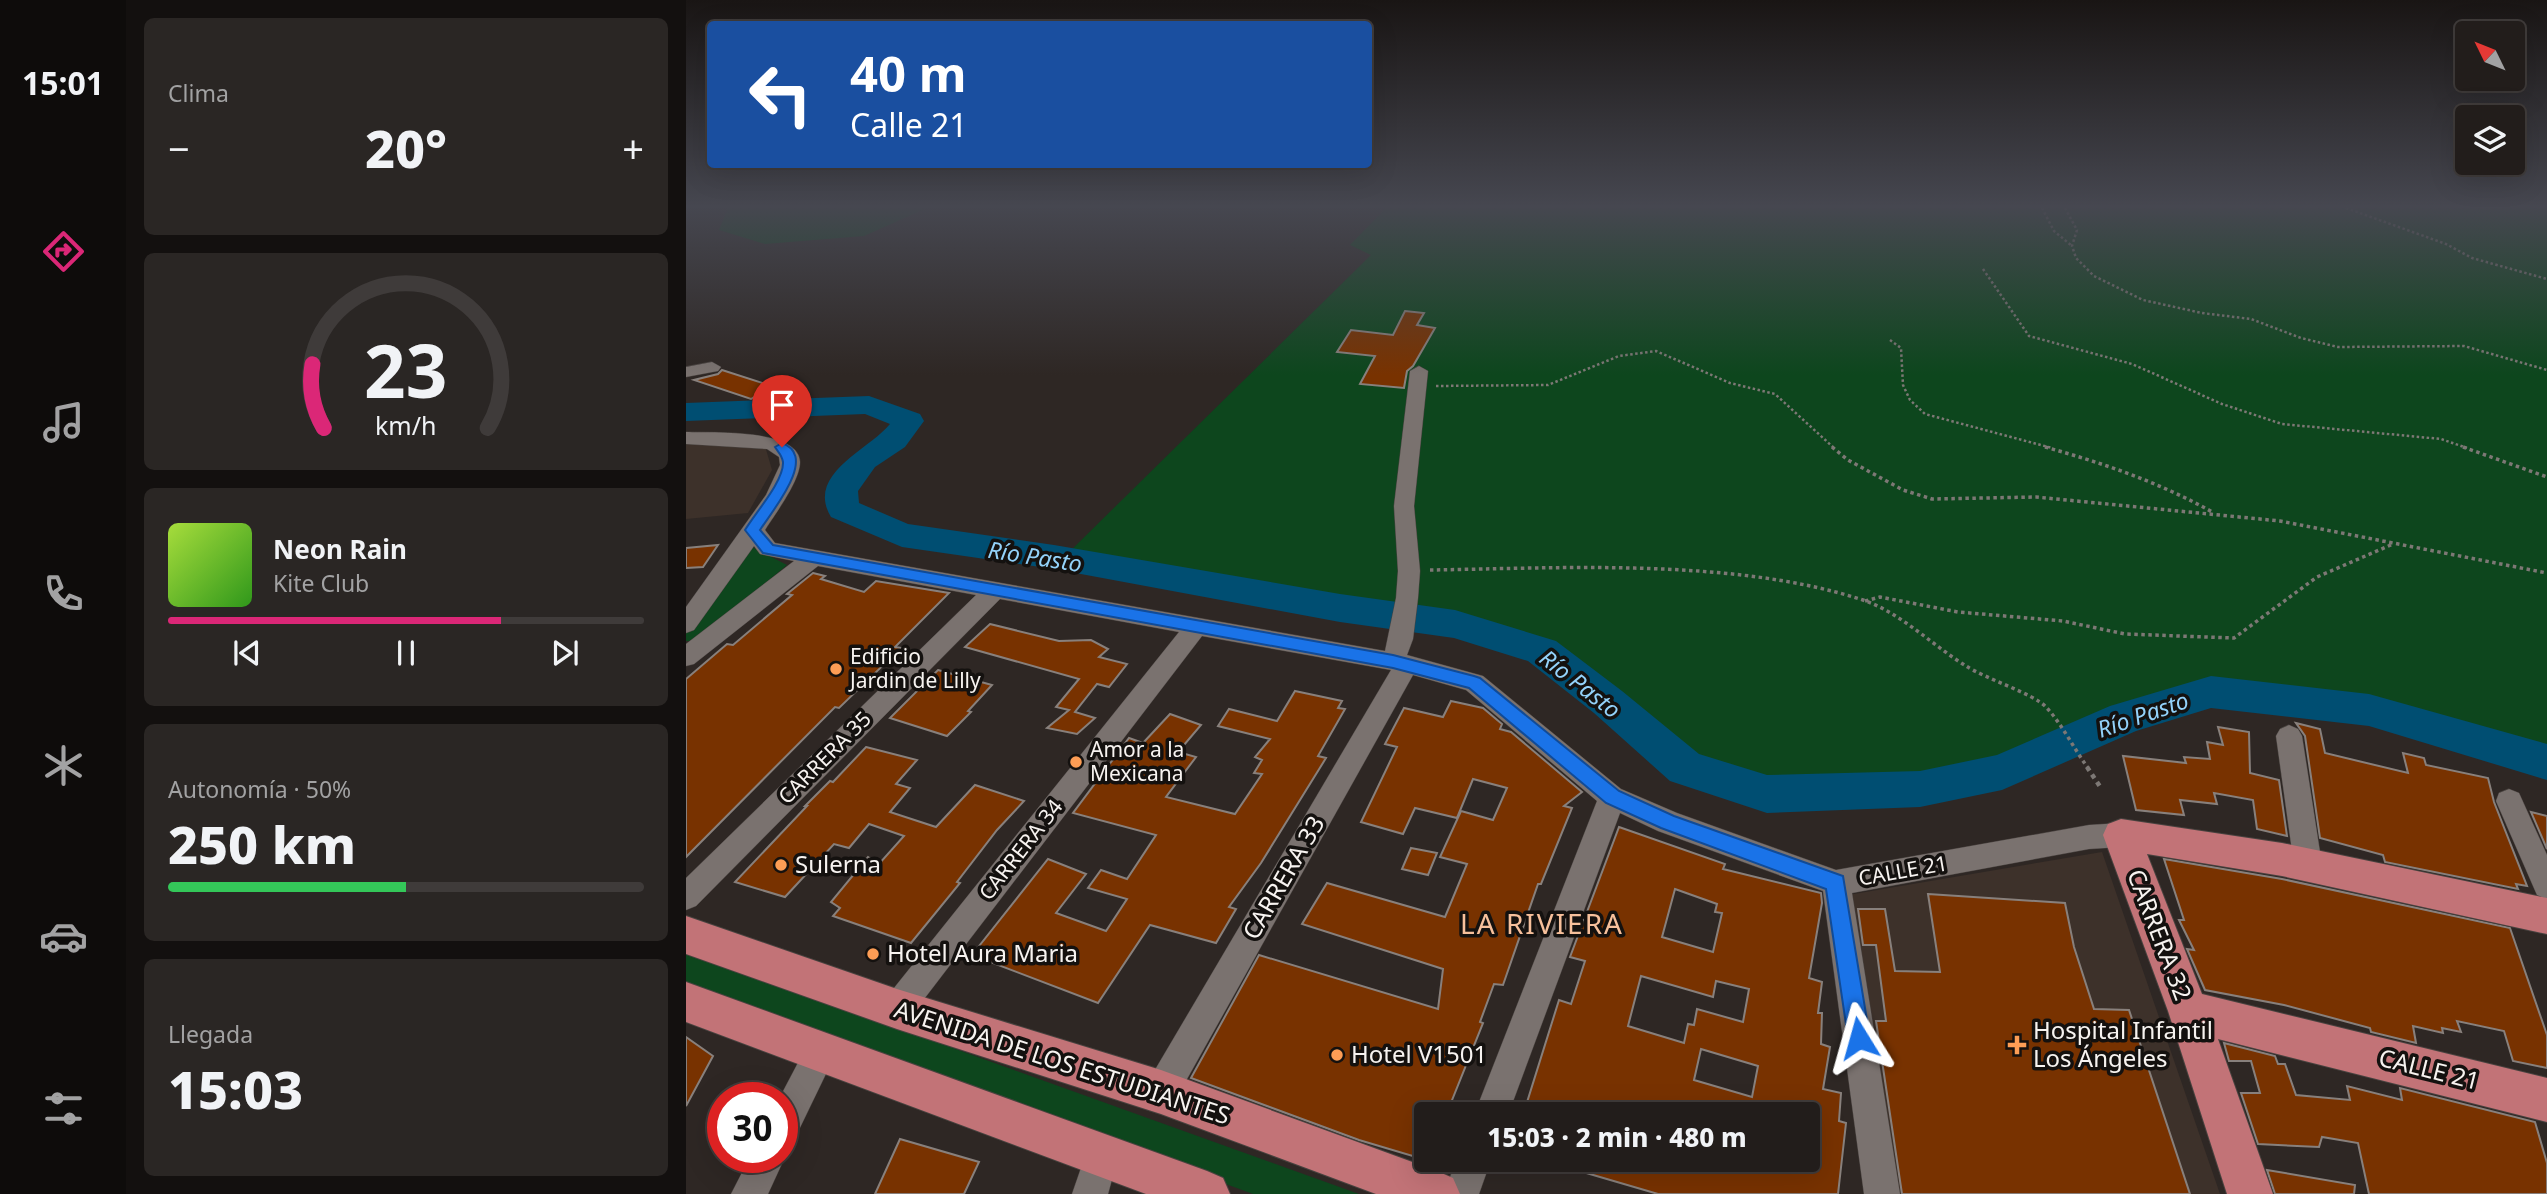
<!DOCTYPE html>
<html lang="es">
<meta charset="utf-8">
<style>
:root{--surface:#221d1b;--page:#2a2624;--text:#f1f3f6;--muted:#a2a2a3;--line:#3f3b3a;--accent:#db2777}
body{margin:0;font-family:"Noto Sans",sans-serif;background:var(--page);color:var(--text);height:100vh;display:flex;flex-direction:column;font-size:26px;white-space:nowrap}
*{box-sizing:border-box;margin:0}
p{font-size:23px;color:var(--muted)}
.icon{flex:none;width:38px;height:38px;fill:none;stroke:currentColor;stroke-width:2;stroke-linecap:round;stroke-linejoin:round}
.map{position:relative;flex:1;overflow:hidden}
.drawer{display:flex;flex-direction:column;gap:18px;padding:18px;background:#13100f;width:560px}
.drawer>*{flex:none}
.banner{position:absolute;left:21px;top:21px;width:665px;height:147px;border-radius:7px;box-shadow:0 7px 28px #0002,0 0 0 2px var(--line);background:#1a4fa0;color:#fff;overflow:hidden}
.needle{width:46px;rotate:313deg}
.buttons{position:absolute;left:1769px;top:21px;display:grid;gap:14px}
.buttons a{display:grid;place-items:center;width:70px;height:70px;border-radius:7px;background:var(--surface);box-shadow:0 7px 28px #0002,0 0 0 2px var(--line);font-size:35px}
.speed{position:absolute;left:21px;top:1082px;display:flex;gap:14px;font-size:35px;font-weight:700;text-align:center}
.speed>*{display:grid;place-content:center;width:91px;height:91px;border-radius:50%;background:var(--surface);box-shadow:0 7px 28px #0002,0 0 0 2px var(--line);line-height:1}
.speed .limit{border:10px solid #d22;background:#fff;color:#111}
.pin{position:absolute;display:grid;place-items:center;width:60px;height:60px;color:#fff;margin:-72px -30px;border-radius:50% 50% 50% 0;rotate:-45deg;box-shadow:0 0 7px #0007}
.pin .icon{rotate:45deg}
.me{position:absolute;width:77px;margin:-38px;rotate:352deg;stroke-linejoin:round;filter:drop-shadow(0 0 5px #0008)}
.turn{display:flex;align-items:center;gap:24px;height:147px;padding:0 28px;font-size:32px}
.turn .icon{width:91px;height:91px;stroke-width:2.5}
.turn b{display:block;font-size:49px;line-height:60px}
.big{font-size:52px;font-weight:800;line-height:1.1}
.drawer .tile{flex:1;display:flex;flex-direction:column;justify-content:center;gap:10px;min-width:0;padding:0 24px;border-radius:10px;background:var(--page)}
.drawer .dial{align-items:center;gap:0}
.dial svg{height:182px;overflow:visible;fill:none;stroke:var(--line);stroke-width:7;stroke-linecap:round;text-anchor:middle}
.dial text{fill:var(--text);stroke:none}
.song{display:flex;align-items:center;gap:21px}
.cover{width:84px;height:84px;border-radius:10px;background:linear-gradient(135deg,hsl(80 70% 55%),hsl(110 70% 35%))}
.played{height:7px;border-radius:4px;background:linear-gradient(90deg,var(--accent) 70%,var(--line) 70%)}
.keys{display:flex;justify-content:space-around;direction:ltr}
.heat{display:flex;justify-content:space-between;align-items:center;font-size:38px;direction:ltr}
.charge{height:10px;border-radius:5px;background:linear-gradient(90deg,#34c759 50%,var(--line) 0)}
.trip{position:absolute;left:728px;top:1102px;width:406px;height:70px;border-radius:7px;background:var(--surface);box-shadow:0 7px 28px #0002,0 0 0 2px var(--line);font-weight:800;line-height:70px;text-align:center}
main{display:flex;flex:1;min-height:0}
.tab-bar{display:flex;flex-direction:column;width:126px;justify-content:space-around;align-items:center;background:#0e0c0b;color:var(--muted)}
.tab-bar .icon{width:49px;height:49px}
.tab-bar .selected{color:var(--accent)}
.tab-bar b{font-size:32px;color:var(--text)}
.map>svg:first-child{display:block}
.built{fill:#3d312a}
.green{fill:#0d461d}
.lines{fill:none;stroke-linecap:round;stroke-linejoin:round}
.river{fill:#004e72;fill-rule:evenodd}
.building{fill:#783200;stroke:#88807c;stroke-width:2;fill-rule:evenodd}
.minor-casing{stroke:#48423f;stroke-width:1}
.major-casing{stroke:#48423f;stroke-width:2}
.path-far2{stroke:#7d7875;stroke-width:2.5;stroke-dasharray:2.5 2.5;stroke-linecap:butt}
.path-far1{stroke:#7d7875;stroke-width:3.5;stroke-dasharray:3.5 3.5;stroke-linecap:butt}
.path{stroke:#7d7875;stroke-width:4.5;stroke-dasharray:4.5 4.5;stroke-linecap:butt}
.minor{fill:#7a726f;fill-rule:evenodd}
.major{fill:#c27377;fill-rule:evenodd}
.route{fill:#1a73e8;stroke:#114b97;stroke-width:2}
.poi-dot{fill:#fd9d55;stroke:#14110f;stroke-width:2.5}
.labels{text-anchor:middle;stroke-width:7;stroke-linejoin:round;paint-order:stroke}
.poi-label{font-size:21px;fill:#f7f3f0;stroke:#14110f;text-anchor:start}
.street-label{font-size:21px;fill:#f7f3f0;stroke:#14110f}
.water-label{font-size:23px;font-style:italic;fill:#93d2fa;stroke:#14110f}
.near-poi-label{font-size:24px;fill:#f7f3f0;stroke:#14110f;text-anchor:start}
.near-street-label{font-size:24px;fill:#f7f3f0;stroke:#14110f}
.near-neighbourhood-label{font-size:28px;letter-spacing:2px;fill:#f7c09b;stroke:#14110f}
</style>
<main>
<nav class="tab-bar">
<b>15:01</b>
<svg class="icon selected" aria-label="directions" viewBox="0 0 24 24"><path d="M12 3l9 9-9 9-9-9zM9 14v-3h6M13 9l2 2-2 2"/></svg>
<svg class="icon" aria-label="music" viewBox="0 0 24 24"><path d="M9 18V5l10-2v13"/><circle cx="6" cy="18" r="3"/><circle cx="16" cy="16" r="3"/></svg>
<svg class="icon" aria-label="phone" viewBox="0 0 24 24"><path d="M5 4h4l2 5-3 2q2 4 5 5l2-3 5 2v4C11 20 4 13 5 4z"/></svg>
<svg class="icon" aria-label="climate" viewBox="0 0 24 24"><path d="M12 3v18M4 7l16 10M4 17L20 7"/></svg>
<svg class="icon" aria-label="car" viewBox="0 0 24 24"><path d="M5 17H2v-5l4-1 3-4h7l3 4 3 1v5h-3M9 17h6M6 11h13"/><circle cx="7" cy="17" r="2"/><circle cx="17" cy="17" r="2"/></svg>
<svg class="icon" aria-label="filters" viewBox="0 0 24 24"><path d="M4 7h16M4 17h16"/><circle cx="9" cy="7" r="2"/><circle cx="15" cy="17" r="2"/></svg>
</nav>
<section class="drawer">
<div class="tile"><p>Clima</p>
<div class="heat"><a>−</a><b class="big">20°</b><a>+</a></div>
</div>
<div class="tile dial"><svg viewBox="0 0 100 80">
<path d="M14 69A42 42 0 1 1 86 69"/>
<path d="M14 69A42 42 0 0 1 9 41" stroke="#db2777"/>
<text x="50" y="56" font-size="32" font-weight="700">23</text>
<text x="50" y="72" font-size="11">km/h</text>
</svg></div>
<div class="tile">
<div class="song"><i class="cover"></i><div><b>Neon Rain</b><p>Kite Club</p></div></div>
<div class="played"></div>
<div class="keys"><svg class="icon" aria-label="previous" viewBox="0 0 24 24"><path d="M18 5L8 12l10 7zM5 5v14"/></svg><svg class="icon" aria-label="pause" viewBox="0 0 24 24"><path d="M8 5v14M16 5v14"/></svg><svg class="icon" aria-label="next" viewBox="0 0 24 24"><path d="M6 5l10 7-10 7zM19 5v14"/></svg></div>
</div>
<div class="tile"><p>Autonomía · 50%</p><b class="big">250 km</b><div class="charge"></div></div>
<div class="tile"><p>Llegada</p><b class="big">15:03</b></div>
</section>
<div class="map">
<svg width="1861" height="1194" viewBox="0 0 1861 1194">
<rect width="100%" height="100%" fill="#2e2724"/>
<g class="built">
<path d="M 0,441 L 79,446 L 86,470 L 62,513 L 0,519 Z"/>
<path d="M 1416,852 L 1534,1194 L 1204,1194 L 1156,896 Z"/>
</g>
<g class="green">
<path d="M 42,208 L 241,208 L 178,236 L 79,244 L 33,230 Z"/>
<path d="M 700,208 L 1861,208 L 1861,762 L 1683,710 L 1536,694 L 1438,718 L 1316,772 L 1234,789 L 1081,794 L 999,768 L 922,702 L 856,651 L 769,624 L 654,608 L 376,559 L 685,255 L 664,245 Z"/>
<path d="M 66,547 L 101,565 L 10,641 L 0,641 L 0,633 Z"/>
<path d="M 0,952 L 673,1194 L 567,1194 L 0,985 Z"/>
</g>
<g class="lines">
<path class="river" d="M 183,396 L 234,414 L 238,421 L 219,447 L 189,467 L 172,491 L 173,503 L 222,524 L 368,545 L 654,594 L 769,610 L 870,641 L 936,691 L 1013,754 L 1081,775 L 1234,771 L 1311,755 L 1424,706 L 1525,676 L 1683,694 L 1861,744 L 1861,780 L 1683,726 L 1525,708 L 1450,731 L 1316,790 L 1234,807 L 1081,813 L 984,781 L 908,713 L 842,661 L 768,638 L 654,622 L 368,569 L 216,547 L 145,517 C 119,474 183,450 204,424 L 179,414 L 0,421 L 0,403 Z"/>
</g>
<g class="building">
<path d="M 719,311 L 738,313 L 731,325 L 749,328 L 727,366 L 721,371 L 718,388 L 674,384 L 689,356 L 651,352 L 665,330 L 707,335 Z"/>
<path d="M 36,370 L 86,386 L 65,399 L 8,380 L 32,374 Z"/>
<path d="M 32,545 L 17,567 L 0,568 L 0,548 Z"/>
<path d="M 127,573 L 139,576 L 135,579 L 178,592 L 190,581 L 263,593 L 209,647 L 215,648 L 153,708 L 149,707 L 0,857 L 0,679 L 41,644 L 47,645 L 106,595 L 101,594 Z"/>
<path d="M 304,624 L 373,641 L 405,640 L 422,649 L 413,657 L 441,664 L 423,687 L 411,684 L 389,712 L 409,718 L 391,734 L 361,728 L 383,710 L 370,707 L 393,679 L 279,647 Z"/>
<path d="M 252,670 L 306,685 L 282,711 L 285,712 L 261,736 L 204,718 Z"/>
<path d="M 609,691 L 656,701 L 652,708 L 659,709 L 632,756 L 640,758 L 575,863 L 543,907 L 550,909 L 530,943 L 464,925 L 412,1003 L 286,955 L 362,859 L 400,874 L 370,913 L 420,931 L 441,899 L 402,888 L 415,870 L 441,879 L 470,835 L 387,813 L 443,738 L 457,743 L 484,714 L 515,725 L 492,752 L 510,757 L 480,797 L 549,814 L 576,774 L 568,773 L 576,760 L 569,757 L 584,739 L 532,726 L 543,709 L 591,721 Z"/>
<path d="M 765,701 L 797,708 L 816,724 L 814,729 L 825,732 L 896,792 L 878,806 L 886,808 L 855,884 L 852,884 L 817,985 L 808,984 L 794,1022 L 797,1023 L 760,1115 L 740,1115 L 740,1160 L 673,1140 L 505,1078 L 573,955 L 752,1009 L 757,969 L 616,924 L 641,883 L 759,917 L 781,864 L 754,857 L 775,811 L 807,820 L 821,788 L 787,779 L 771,818 L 729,808 L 717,834 L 675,822 L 711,747 L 699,744 L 718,708 L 757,717 Z"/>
<path d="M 1610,723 L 1634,729 L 1639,753 L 1722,773 L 1717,753 L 1738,758 L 1740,765 L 1802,778 L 1808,802 L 1841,886 L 1830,884 L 1832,889 L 1699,862 L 1697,855 L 1634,838 L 1619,736 Z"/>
<path d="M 1532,727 L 1563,732 L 1564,773 L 1593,780 L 1601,836 L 1571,829 L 1567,800 L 1528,793 L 1531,804 L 1494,800 L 1498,815 L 1450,810 L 1437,756 L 1500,763 L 1498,757 L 1524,759 L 1521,742 L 1537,745 Z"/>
<path d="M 180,747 L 231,760 L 210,784 L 224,788 L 204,812 L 250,827 L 289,785 L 338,801 L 311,830 L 271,882 L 274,883 L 225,943 L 147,916 L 154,908 L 145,902 L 182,857 L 193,864 L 218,836 L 183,824 L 163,848 L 148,844 L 99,897 L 49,882 L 121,806 L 119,806 L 144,781 L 147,782 Z"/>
<path d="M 1845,812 L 1861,816 L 1861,849 Z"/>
<path d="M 933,827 L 1039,864 L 1037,869 L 1135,893 L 1136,903 L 1123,978 L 1136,982 L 1132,1013 L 1136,1013 L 1135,1044 L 1144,1047 L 1137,1089 L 1155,1093 L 1153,1121 L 1160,1123 L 1152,1194 L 972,1194 L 873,1165 L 874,1160 L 1122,1160 L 1122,1115 L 837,1115 L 873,1000 L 885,1004 L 899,961 L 884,957 ZM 989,889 L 1031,904 L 1029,912 L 1036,913 L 1027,952 L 976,937 ZM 955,976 L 1027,997 L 1030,981 L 1063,989 L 1057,1022 L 1011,1009 L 1008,1025 L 1002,1024 L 998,1043 L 942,1026 ZM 1015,1049 L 1072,1066 L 1066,1097 L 1008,1080 Z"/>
<path d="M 725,848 L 751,853 L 742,875 L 716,869 Z"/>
<path d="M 1478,859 L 1596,879 L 1824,928 L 1861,1035 L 1861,1068 L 1827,1061 L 1818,1031 L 1771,1021 L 1775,1032 L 1756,1028 L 1757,1033 L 1727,1026 L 1730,1043 L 1685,1032 L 1684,1028 L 1598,1005 L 1519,990 L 1501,949 L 1508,950 L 1493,920 L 1498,920 Z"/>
<path d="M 1242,894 L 1379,903 L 1388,947 L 1408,1009 L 1443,1010 L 1504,1194 L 1216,1194 L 1190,1021 L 1200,1021 L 1190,945 L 1177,945 L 1172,909 L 1199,909 L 1209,971 L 1254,972 Z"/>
<path d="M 0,1037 L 27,1056 L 0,1106 Z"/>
<path d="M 1538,1043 L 1589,1056 L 1592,1064 L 1599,1064 L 1610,1095 L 1664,1100 L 1661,1086 L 1716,1100 L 1714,1088 L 1849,1122 L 1861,1163 L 1861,1194 L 1683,1194 L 1672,1143 L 1636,1137 L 1633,1147 L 1572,1144 L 1555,1093 L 1574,1093 L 1565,1061 L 1543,1061 Z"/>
<path d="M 214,1139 L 293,1162 L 278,1194 L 189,1194 Z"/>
<path d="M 1581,1170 L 1669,1185 L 1668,1194 L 1589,1194 Z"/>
</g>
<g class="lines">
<g class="minor-casing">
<g id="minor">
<path d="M 26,362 L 35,367 L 32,371 L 0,377 L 0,367 Z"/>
<path d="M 733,366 L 742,371 L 728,506 L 734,571 L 732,598 L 727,639 L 721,655 L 797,676 L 935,789 L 991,813 L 1150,870 L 1403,825 L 1435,823 L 1445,826 L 1449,835 L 1445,844 L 1435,847 L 1403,849 L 1166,893 L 1214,1194 L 1178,1194 L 1137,891 L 972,831 L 934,813 L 822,1115 L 788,1115 L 911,801 L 780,690 L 727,675 L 487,1104 L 475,1108 L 463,1104 L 459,1092 L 463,1080 L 705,670 L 516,636 L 222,1020 L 211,1025 L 200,1020 L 195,1009 L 200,998 L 493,632 L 314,599 L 10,906 L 0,910 L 0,878 L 290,595 L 132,566 L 8,664 L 0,666 L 0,644 L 108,561 L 74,554 L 68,546 L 8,630 L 0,633 L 0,607 L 80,495 L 94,465 L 93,457 L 81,449 L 0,444 L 0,432 C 24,433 113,428 114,462 C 114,481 89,514 79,530 L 89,543 L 699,651 L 710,598 L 712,571 L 708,506 L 724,371 Z"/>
<path d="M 1603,725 L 1612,729 L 1616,736 L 1636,865 L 1632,874 L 1622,878 L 1612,874 L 1608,865 L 1590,736 L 1594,729 Z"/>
<path d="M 1823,789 L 1833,793 L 1861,855 L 1861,899 L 1851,895 L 1810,801 L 1813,793 Z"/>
<path d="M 135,1035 L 146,1040 L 151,1051 L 108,1140 L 96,1145 L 96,1097 L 94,1097 L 124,1040 Z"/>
<path d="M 416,1137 L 428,1142 L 433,1154 L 422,1194 L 386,1194 L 404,1142 Z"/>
<path d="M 96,1150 L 99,1157 L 82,1194 L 45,1194 L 64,1157 L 96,1157 Z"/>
<path d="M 771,1160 L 805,1160 L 793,1194 L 757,1194 Z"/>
</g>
</g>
<g class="major-casing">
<g id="major">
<path d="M 1435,819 L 1596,843 L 1861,898 L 1861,934 L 1596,876 L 1461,854 L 1516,994 L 1861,1078 L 1861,1122 L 1532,1039 L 1587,1194 L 1541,1194 L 1482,1011 L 1417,835 L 1422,824 Z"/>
<path d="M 0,916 L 211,989 L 475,1070 L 751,1171 L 767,1178 L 774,1194 L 690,1194 L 475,1114 L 211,1029 L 0,954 Z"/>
<path d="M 0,982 L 521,1171 L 537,1178 L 544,1194 L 460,1194 L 0,1022 Z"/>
</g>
</g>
<g class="path-far2">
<path d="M 1356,208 L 1368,231 L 1386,246"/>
<path d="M 1379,208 L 1391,230 L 1386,246 L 1390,258 L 1408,276 L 1457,300 L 1516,313 L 1565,319 L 1615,338 L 1652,347 L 1778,346 L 1861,370"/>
<path d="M 1660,208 L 1760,244 L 1786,258 L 1861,279"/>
<path d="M 1297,269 L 1343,336 L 1446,364 L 1536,404 L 1596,424 L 1755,439 L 1781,448"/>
<path d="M 1204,340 L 1215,348 L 1217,385 L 1224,400 L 1239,414 L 1366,448"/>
<path d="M 750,386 L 862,385 L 933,356 L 970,351 L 1044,383 L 1089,394 L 1148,448"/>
</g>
<g class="path-far1">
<path d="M 1146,447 L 1162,460 L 1217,490 L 1246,499 L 1350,497 L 1594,521 L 1861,573"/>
<path d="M 1359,447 C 1417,463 1475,483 1528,513"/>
<path d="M 1777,447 L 1861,477"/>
<path d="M 744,570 C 879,568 1048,558 1177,600 C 1215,613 1246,645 1280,666 C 1298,678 1348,694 1360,707 C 1376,724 1388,749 1402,768"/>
<path d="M 1179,601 L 1194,597 L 1272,612 L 1377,621 L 1439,634 L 1548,638 L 1631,577 L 1707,544"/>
</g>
<path class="path" d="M 1401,767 L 1415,788"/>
<use href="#minor" class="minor"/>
<use href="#major" class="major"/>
</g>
<linearGradient id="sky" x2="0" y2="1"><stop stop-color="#191514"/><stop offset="0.55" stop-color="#464750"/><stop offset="1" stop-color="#464750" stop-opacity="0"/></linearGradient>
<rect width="1861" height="375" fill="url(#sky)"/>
<path class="route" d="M 96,443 C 133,456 86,511 74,530 L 87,545 L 707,655 L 788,676 L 794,678 L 933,791 L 988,816 L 1157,876 L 1184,1038 L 1181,1046 L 1173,1050 L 1165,1046 L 1162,1038 L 1140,889 L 975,828 L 920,803 L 783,688 L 707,668 L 77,553 L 59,530 C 69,513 98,481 97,462 C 96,455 92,452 89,447 Z"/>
<g class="poi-dot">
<circle cx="150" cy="669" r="7"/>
<circle cx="390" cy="762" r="7"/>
<circle cx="95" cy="865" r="7"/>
<circle cx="187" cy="954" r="7"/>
<path d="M1327.5 1034.5h7v7h7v7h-7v7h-7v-7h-7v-7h7z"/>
<circle cx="651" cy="1055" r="7"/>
</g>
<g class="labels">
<g class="poi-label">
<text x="164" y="664">Edificio<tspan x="164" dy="24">Jardin de Lilly</tspan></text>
<text x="404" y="757">Amor a la<tspan x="404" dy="24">Mexicana</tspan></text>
</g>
<g class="street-label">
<text transform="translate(139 758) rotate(-45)" y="7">CARRERA 35</text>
<text transform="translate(335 850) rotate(-52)" y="7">CARRERA 34</text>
<text transform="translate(1217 871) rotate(-10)" y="7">CALLE 21</text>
</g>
<g class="water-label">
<text transform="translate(349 557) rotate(9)" y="8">Río Pasto</text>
<text transform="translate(894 684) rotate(38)" y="8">Río Pasto</text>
<text transform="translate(1457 715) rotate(-19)" y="8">Río Pasto</text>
</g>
<g class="near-poi-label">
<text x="109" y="873">Sulerna</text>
<text x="201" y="962">Hotel Aura Maria</text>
<text x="1347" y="1039">Hospital Infantil<tspan x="1347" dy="28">Los Ángeles</tspan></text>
<text x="665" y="1063">Hotel V1501</text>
</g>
<g class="near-street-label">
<text transform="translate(598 878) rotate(-60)" y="8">CARRERA 33</text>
<text transform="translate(1473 935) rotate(69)" y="8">CARRERA 32</text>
<text transform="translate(376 1063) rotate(18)" y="8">AVENIDA DE LOS ESTUDIANTES</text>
<text transform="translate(1743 1070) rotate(14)" y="8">CALLE 21</text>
</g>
<g class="near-neighbourhood-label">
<text x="856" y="934">LA RIVIERA</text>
</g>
</g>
</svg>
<div class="buttons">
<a><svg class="needle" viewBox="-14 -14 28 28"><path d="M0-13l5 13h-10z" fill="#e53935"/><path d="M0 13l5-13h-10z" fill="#a2a2a3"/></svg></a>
<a><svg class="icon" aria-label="layers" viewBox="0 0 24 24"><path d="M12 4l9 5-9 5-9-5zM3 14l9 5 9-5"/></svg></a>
</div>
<div class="speed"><div class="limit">30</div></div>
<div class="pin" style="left:96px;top:447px;background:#d93025"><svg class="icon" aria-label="arrive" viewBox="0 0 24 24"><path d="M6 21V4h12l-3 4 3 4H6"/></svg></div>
<svg class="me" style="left:1173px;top:1038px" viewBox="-20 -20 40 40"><path d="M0-17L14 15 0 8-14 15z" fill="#1a73e8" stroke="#fff" stroke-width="4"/></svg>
<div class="trip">15:03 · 2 min · 480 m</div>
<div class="banner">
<div class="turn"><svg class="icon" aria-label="left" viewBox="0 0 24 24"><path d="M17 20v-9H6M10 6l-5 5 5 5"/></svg><div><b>40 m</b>Calle 21</div></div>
</div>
</div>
</main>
